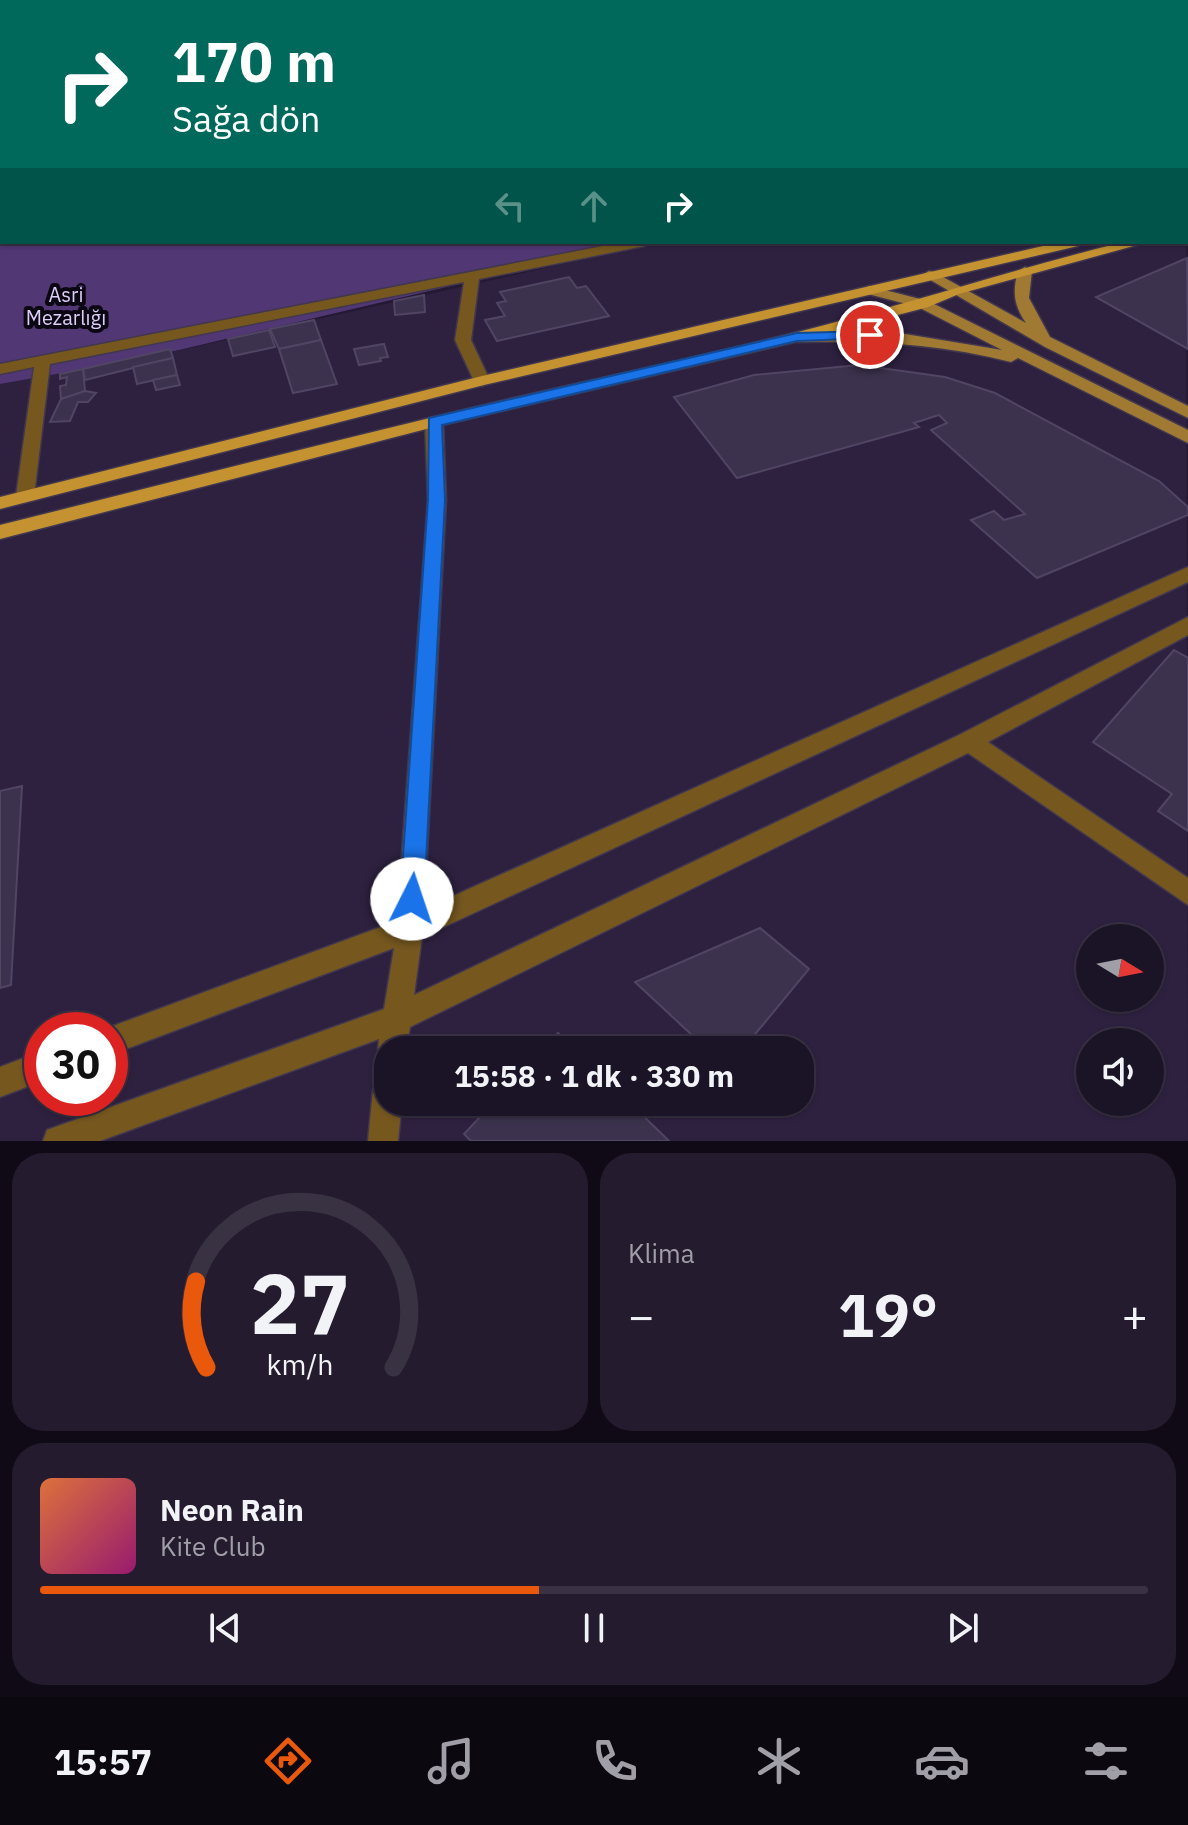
<!DOCTYPE html>
<html lang="tr">
<meta charset="utf-8">
<style>
:root{--surface:#1b1326;--page:#241c2e;--text:#f1f3f6;--muted:#a09ea7;--line:#393243;--accent:#ea580c}
body{margin:0;font-family:"IBM Plex Sans",sans-serif;background:var(--page);color:var(--text);height:100vh;display:flex;flex-direction:column;font-size:30px;white-space:nowrap}
*{box-sizing:border-box;margin:0}
p{font-size:26px;color:var(--muted)}
.icon{flex:none;width:44px;height:44px;fill:none;stroke:currentColor;stroke-width:2;stroke-linecap:round;stroke-linejoin:round}
.map{position:relative;height:1141px;overflow:hidden}
.side{display:flex;flex-direction:column;gap:12px;padding:12px;background:#0f0a15;flex:1}
.side>*{flex:none}
.guide{position:absolute;left:0px;top:0px;width:1188px;height:244px;box-shadow:0 2px 6px #0004,0 0 0 2px var(--line);background:#00695c;color:#fff;overflow:hidden}
.needle{width:52px;rotate:100deg}
.fabs{position:absolute;left:1076px;top:924px;display:grid;gap:16px}
.fabs a{display:grid;place-items:center;width:88px;height:88px;border-radius:50%;background:var(--surface);box-shadow:0 2px 6px #0004,0 0 0 2px var(--line);font-size:40px}
.speed{position:absolute;left:24px;top:1012px;display:flex;gap:16px;font-size:40px;font-weight:700;text-align:center}
.speed>*{display:grid;place-content:center;width:104px;height:104px;border-radius:50%;background:var(--surface);box-shadow:0 2px 6px #0004,0 0 0 2px var(--line);line-height:1}
.speed .limit{border:12px solid #d22;background:#fff;color:#111}
.pin{position:absolute;display:grid;place-items:center;width:68px;height:68px;color:#fff;margin:-34px;border:4px solid #fff;border-radius:50%;box-shadow:0 2px 8px #0007}
.me{position:absolute;width:88px;margin:-44px;rotate:4deg;stroke-linejoin:round;filter:drop-shadow(0 0 6px #0008)}
.turn{display:flex;align-items:center;gap:28px;height:168px;padding:0 40px;font-size:36px}
.turn .icon{width:104px;height:104px;stroke-width:2.5}
.turn b{display:block;font-size:56px;line-height:68px}
.lanes{display:flex;align-items:center;height:76px;padding:0 40px;background:#0003;justify-content:center;gap:40px;direction:ltr}
.lanes .off{opacity:.35}
.big{font-size:60px;font-weight:800;line-height:1.1}
.side .tile{flex:1;display:flex;flex-direction:column;justify-content:center;gap:12px;min-width:0;padding:0 28px;border-radius:32px;background:var(--page)}
.side .dial{align-items:center;gap:0}
.dial svg{height:208px;overflow:visible;fill:none;stroke:var(--line);stroke-width:7;stroke-linecap:round;text-anchor:middle}
.dial text{fill:var(--text);stroke:none}
.song{display:flex;align-items:center;gap:24px}
.cover{width:96px;height:96px;border-radius:12px;background:linear-gradient(135deg,hsl(20 70% 55%),hsl(320 70% 35%))}
.played{height:8px;border-radius:4px;background:linear-gradient(90deg,var(--accent) 45%,var(--line) 45%)}
.keys{display:flex;justify-content:space-around;direction:ltr}
.heat{display:flex;justify-content:space-between;align-items:center;font-size:44px;direction:ltr}
.side .tiles{flex:1;display:grid;gap:12px;grid-template-columns:1fr 1fr}
.tile:last-child{grid-column:span 2}
.trip{position:absolute;left:374px;top:1036px;width:440px;height:80px;border-radius:32px;background:var(--surface);box-shadow:0 2px 6px #0004,0 0 0 2px var(--line);font-weight:800;line-height:80px;text-align:center}
.tab-bar{display:flex;height:128px;justify-content:space-around;align-items:center;background:#0b080f;color:var(--muted)}
.tab-bar .icon{width:56px;height:56px}
.tab-bar .current{color:var(--accent)}
.tab-bar b{font-size:36px;color:var(--text)}
.map>svg:first-child{display:block}
.built{fill:#2e2140;fill-rule:evenodd}
.green{fill:#523775}
.building{fill:#3c324d;stroke:#504562;stroke-width:2}
.lines{fill:none;stroke-linecap:round;stroke-linejoin:round}
.street-casing{stroke:#41374f;stroke-width:3}
.secondary-casing{stroke:#41374f;stroke-width:3}
.primary-casing{stroke:#41374f;stroke-width:3}
.street{fill:#76581f;fill-rule:evenodd}
.secondary{fill:#a07a32;fill-rule:evenodd}
.primary{fill:#c49230;fill-rule:evenodd}
.route{fill:#1a73e8;stroke:#114b97;stroke-width:2}
.labels{text-anchor:middle;stroke-width:8;stroke-linejoin:round;paint-order:stroke}
.far-park-label{font-size:20px;fill:#ddcdf8;stroke:#0b0712}
</style>
<div class="map">
<svg width="1188" height="1141" viewBox="0 0 1188 1141">
<rect width="100%" height="100%" fill="#241933"/>
<path class="built" d="M 1186,183 L 1188,1141 L 0,1141 L 0,384 L 141,359 L 661,242 L 1186,242 ZM 1090,938 L 1150,938 L 1150,998 L 1090,998 ZM 42,1030 L 110,1030 L 110,1098 L 42,1098 ZM 1090,1042 L 1150,1042 L 1150,1102 L 1090,1102 ZM 388,1050 L 800,1050 L 800,1102 L 388,1102 Z"/>
<path class="green" d="M 0,0 L 1188,0 L 1188,183 L 1186,2 L 2,2 L 2,242 L 637,242 L 141,359 L 0,384 Z"/>
<g class="building">
<path d="M 1187,258 L 1188,349 L 1096,297 Z"/>
<path d="M 569,277 L 577,288 L 586,286 L 609,316 L 497,341 L 485,320 L 505,316 L 497,303 L 506,301 L 500,292 Z"/>
<path d="M 424,295 L 425,312 L 395,315 L 394,301 Z"/>
<path d="M 314,320 L 321,340 L 279,349 L 270,329 Z"/>
<path d="M 269,330 L 275,347 L 233,356 L 228,339 Z"/>
<path d="M 321,340 L 337,384 L 293,393 L 279,349 Z"/>
<path d="M 384,344 L 388,357 L 380,358 L 381,361 L 359,365 L 354,349 Z"/>
<path d="M 170,349 L 173,358 L 85,380 L 83,369 Z"/>
<path d="M 173,358 L 177,375 L 137,384 L 133,367 Z"/>
<path d="M 859,365 L 945,377 L 995,393 L 1159,481 L 1188,507 L 1188,515 L 1037,578 L 971,520 L 994,511 L 1004,520 L 1025,514 L 931,430 L 947,423 L 939,415 L 914,423 L 919,427 L 737,478 L 674,397 L 754,375 Z"/>
<path d="M 83,369 L 85,391 L 61,399 L 60,386 L 66,385 L 67,377 L 60,379 L 60,374 Z"/>
<path d="M 177,375 L 180,385 L 156,390 L 153,380 Z"/>
<path d="M 85,391 L 96,393 L 88,402 L 78,402 L 70,421 L 50,422 L 61,399 Z"/>
<path d="M 1174,650 L 1188,658 L 1188,831 L 1158,811 L 1172,794 L 1093,742 Z"/>
<path d="M 22,786 L 11,985 L 0,988 L 0,791 Z"/>
<path d="M 760,928 L 809,969 L 742,1050 L 708,1050 L 635,982 Z"/>
<path d="M 558,1033 L 576,1050 L 543,1050 Z"/>
<path d="M 494,1102 L 629,1102 L 669,1141 L 471,1141 L 464,1134 Z"/>
</g>
<g class="lines">
<g class="street-casing">
<g id="street">
<path d="M 1186,177 L 1188,178 L 1188,186 L 1186,185 Z"/>
<path d="M 623,242 L 651,242 L 644,246 L 479,279 L 471,340 L 490,381 L 482,386 L 474,381 L 455,340 L 464,282 L 50,364 L 34,496 L 25,502 L 16,496 L 34,367 L 0,374 L 0,364 Z"/>
<path d="M 434,417 L 443,422 L 446,500 L 424,909 L 1188,567 L 1188,582 L 422,937 L 414,995 L 961,734 L 1188,617 L 1188,635 L 988,742 L 1188,878 L 1188,905 L 968,753 L 410,1027 L 406,1050 L 388,1050 L 388,1063 L 382,1060 L 378,1050 L 379,1039 L 100,1141 L 43,1141 L 47,1130 L 58,1126 L 384,1009 L 394,948 L 110,1055 L 110,1030 L 102,1030 L 397,921 L 428,500 L 425,422 Z"/>
<path d="M 42,1051 L 42,1081 L 0,1097 L 0,1067 Z"/>
<path d="M 388,1075 L 388,1102 L 402,1102 L 398,1141 L 368,1141 L 373,1090 L 378,1080 Z"/>
</g>
</g>
<g class="secondary-casing">
<g id="secondary">
<path d="M 1025,267 L 1032,271 L 1029,298 L 1050,337 L 1188,406 L 1188,418 L 1045,347 L 922,275 L 929,271 L 934,272 L 1026,323 C 1014,306 1012,292 1018,271 Z"/>
<path d="M 869,286 L 928,301 L 1188,430 L 1188,443 L 1018,358 L 1011,362 C 940,344 870,340 797,342 L 789,337 L 797,332 L 905,334 L 1002,350 L 918,307 L 864,293 L 862,290 Z"/>
</g>
</g>
<g class="primary-casing">
<g id="primary">
<path d="M 1186,208 L 1188,208 L 1186,217 Z"/>
<path d="M 1186,226 L 1188,226 L 1186,235 Z"/>
<path d="M 1060,242 L 1085,242 L 1078,246 L 484,385 L 0,509 L 0,497 L 482,376 Z"/>
<path d="M 1124,242 L 1148,242 L 959,294 L 928,307 L 803,340 L 434,427 L 0,539 L 0,525 C 145,489 289,452 434,417 C 555,387 677,363 798,332 C 908,304 1014,269 1124,242 Z"/>
</g>
</g>
<use href="#street" class="street"/>
<use href="#secondary" class="secondary"/>
<use href="#primary" class="primary"/>
</g>
<path class="route" d="M 870,331 L 875,332 L 875,338 L 797,341 L 442,425 L 445,500 L 424,899 L 420,906 L 412,910 L 403,906 L 400,899 L 428,500 L 429,418 L 797,333 Z"/>
<g class="labels">
<g class="far-park-label">
<text x="66" y="302">Asri<tspan x="66" dy="23">Mezarlığı</tspan></text>
</g>
</g>
</svg>
<div class="fabs">
<a><svg class="needle" viewBox="-14 -14 28 28"><path d="M0-13l5 13h-10z" fill="#e53935"/><path d="M0 13l5-13h-10z" fill="#a09ea7"/></svg></a>
<a><svg class="icon" aria-label="sound" viewBox="0 0 24 24"><path d="M4 9h4l5-4v14l-5-4H4zM17 9q2 3 0 6"/></svg></a>
</div>
<div class="speed"><div class="limit">30</div></div>
<div class="pin" style="left:870px;top:335px;background:#d93025"><svg class="icon" aria-label="arrive" viewBox="0 0 24 24"><path d="M6 21V4h12l-3 4 3 4H6"/></svg></div>
<svg class="me" style="left:412px;top:899px" viewBox="-20 -20 40 40"><circle r="19" fill="#fff"/><path d="M0-13L10 11 0 6-10 11z" fill="#1a73e8"/></svg>
<div class="trip">15:58 · 1 dk · 330 m</div>
<div class="guide">
<div class="turn"><svg class="icon" aria-label="right" viewBox="0 0 24 24"><path d="M7 20v-9h11M14 6l5 5-5 5"/></svg><div><b>170 m</b>Sağa dön</div></div>
<div class="lanes"><svg class="icon off" aria-label="left" viewBox="0 0 24 24"><path d="M17 20v-9H6M10 6l-5 5 5 5"/></svg><svg class="icon off" aria-label="ahead" viewBox="0 0 24 24"><path d="M12 20V5M6 11l6-6 6 6"/></svg><svg class="icon" aria-label="right" viewBox="0 0 24 24"><path d="M7 20v-9h11M14 6l5 5-5 5"/></svg></div>
</div>
</div>
<section class="side">
<div class="tiles">
<div class="tile dial"><svg viewBox="0 0 100 80">
<path d="M14 69A42 42 0 1 1 86 69"/>
<path d="M14 69A42 42 0 0 1 10 36" stroke="#ea580c"/>
<text x="50" y="56" font-size="32" font-weight="700">27</text>
<text x="50" y="72" font-size="11">km/h</text>
</svg></div>
<div class="tile"><p>Klima</p>
<div class="heat"><a>−</a><b class="big">19°</b><a>+</a></div>
</div>
<div class="tile">
<div class="song"><i class="cover"></i><div><b>Neon Rain</b><p>Kite Club</p></div></div>
<div class="played"></div>
<div class="keys"><svg class="icon" aria-label="previous" viewBox="0 0 24 24"><path d="M18 5L8 12l10 7zM5 5v14"/></svg><svg class="icon" aria-label="pause" viewBox="0 0 24 24"><path d="M8 5v14M16 5v14"/></svg><svg class="icon" aria-label="next" viewBox="0 0 24 24"><path d="M6 5l10 7-10 7zM19 5v14"/></svg></div>
</div>
</div>
</section>
<nav class="tab-bar">
<b>15:57</b>
<svg class="icon current" aria-label="directions" viewBox="0 0 24 24"><path d="M12 3l9 9-9 9-9-9zM9 14v-3h6M13 9l2 2-2 2"/></svg>
<svg class="icon" aria-label="music" viewBox="0 0 24 24"><path d="M9 18V5l10-2v13"/><circle cx="6" cy="18" r="3"/><circle cx="16" cy="16" r="3"/></svg>
<svg class="icon" aria-label="phone" viewBox="0 0 24 24"><path d="M5 4h4l2 5-3 2q2 4 5 5l2-3 5 2v4C11 20 4 13 5 4z"/></svg>
<svg class="icon" aria-label="climate" viewBox="0 0 24 24"><path d="M12 3v18M4 7l16 10M4 17L20 7"/></svg>
<svg class="icon" aria-label="car" viewBox="0 0 24 24"><path d="M5 17H2v-5l4-1 3-4h7l3 4 3 1v5h-3M9 17h6M6 11h13"/><circle cx="7" cy="17" r="2"/><circle cx="17" cy="17" r="2"/></svg>
<svg class="icon" aria-label="filters" viewBox="0 0 24 24"><path d="M4 7h16M4 17h16"/><circle cx="9" cy="7" r="2"/><circle cx="15" cy="17" r="2"/></svg>
</nav>
